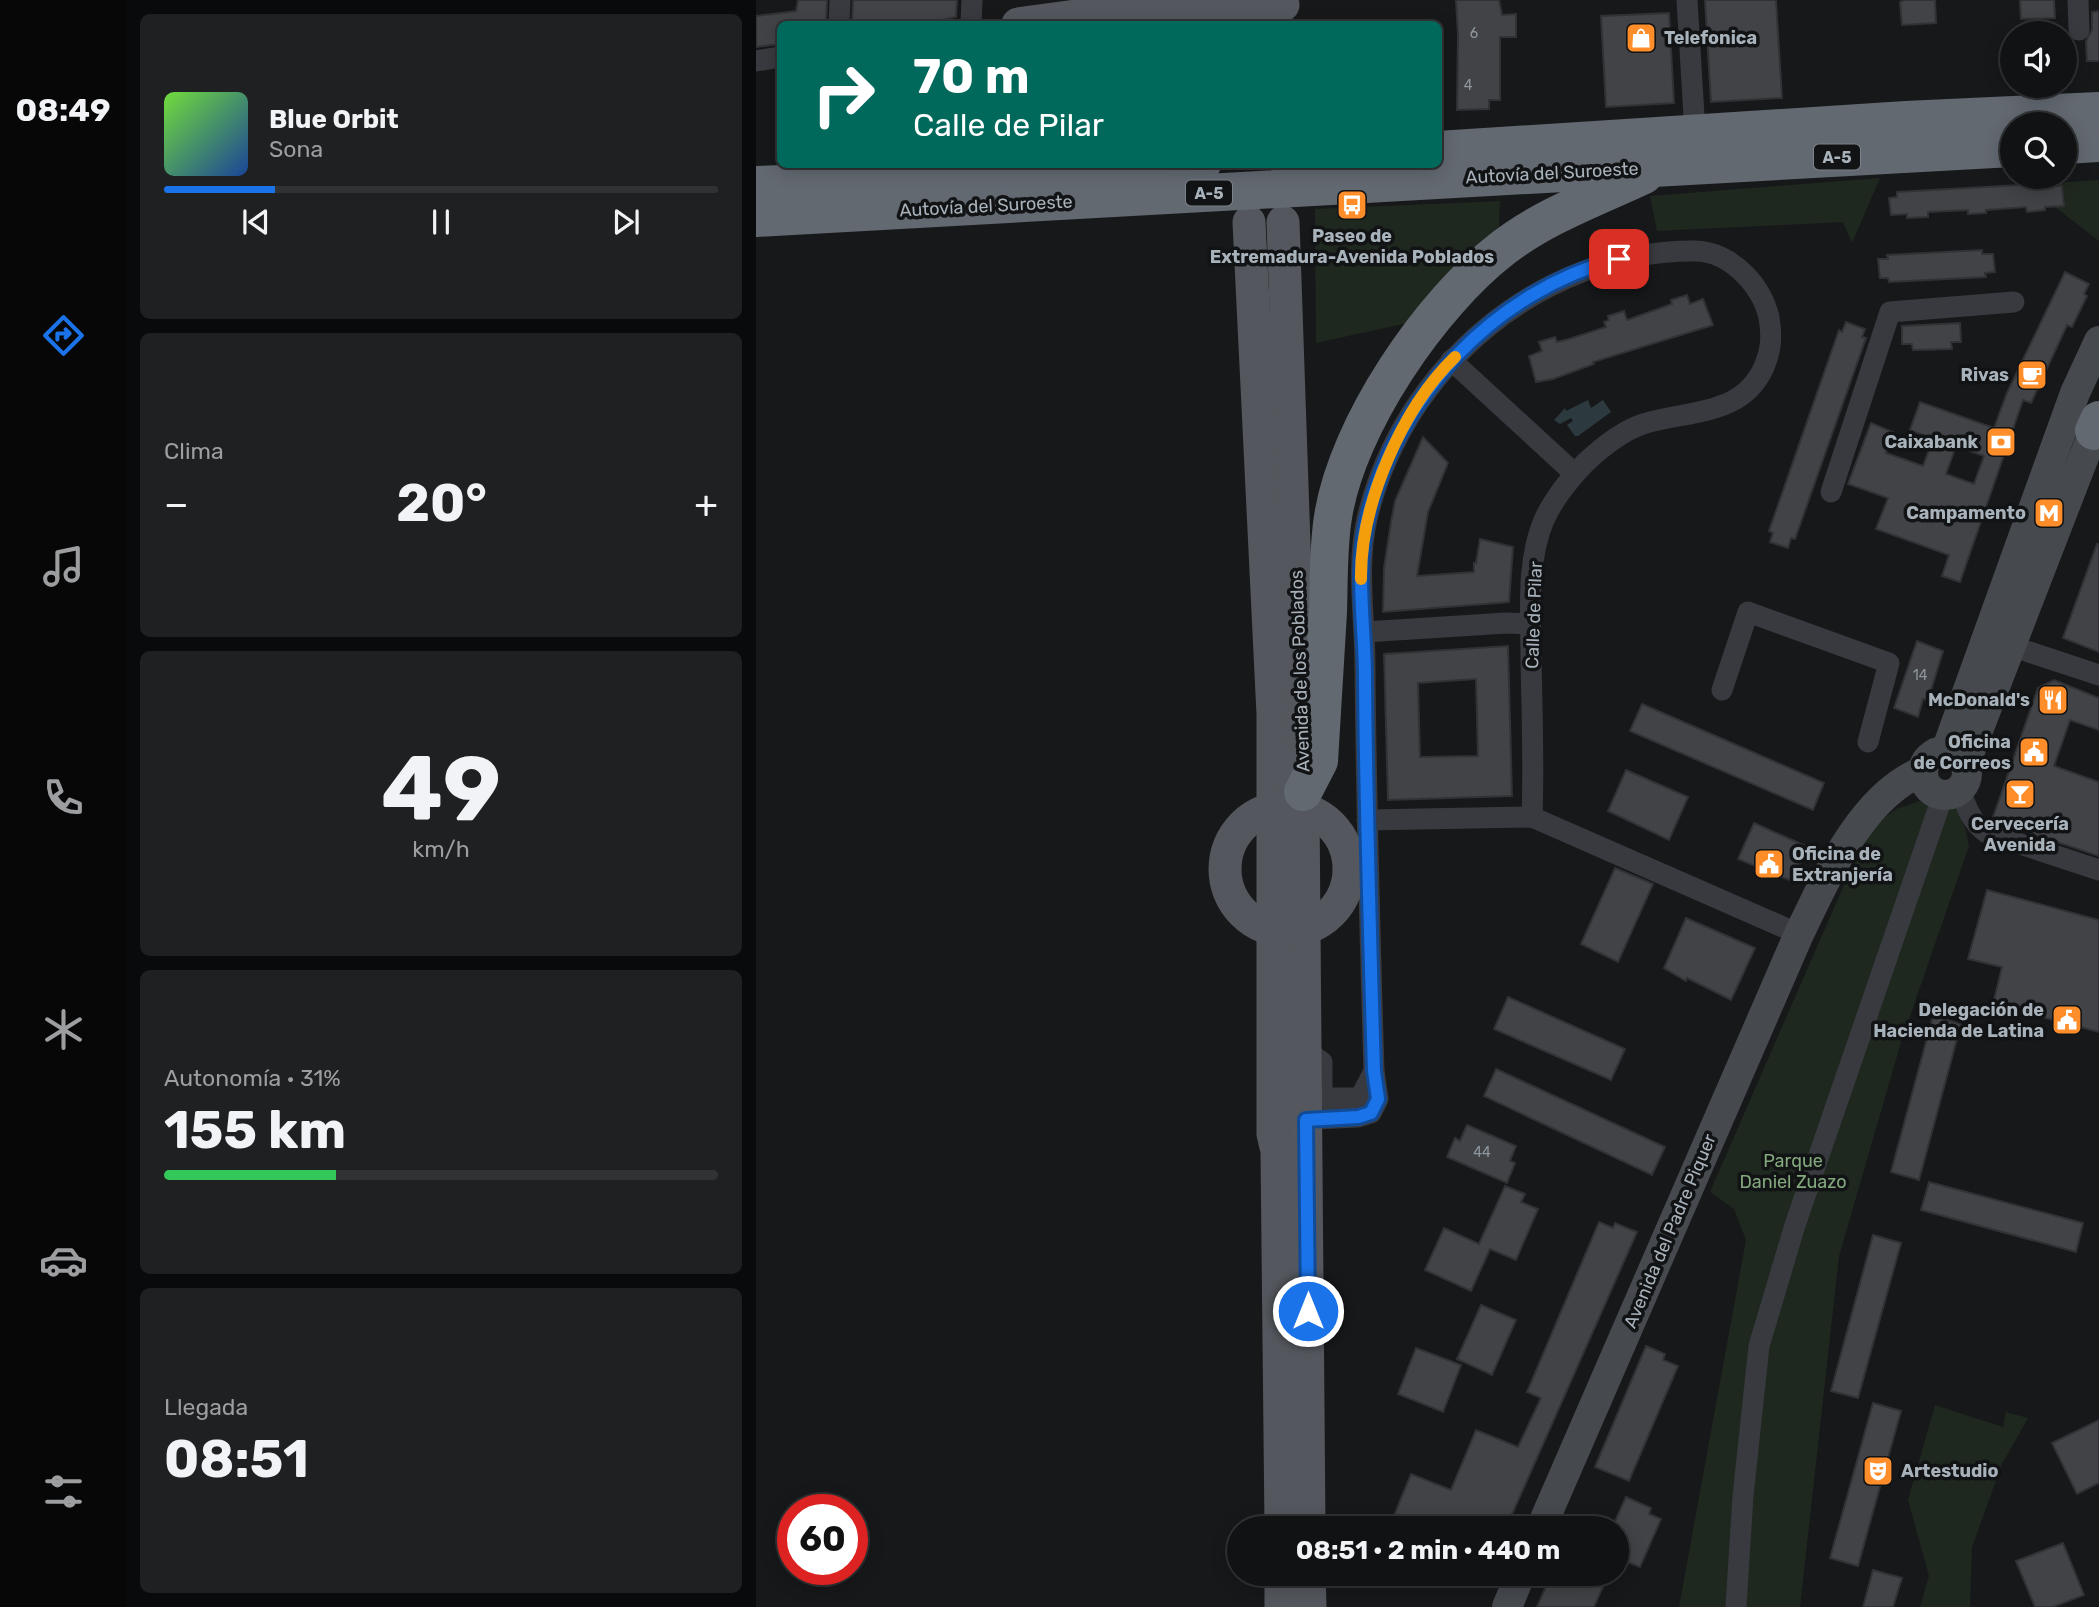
<!DOCTYPE html>
<html lang="es">
<meta charset="utf-8">
<style>
:root{--surface:#111214;--page:#1e2022;--text:#f1f3f6;--muted:#9c9ea0;--line:#303234;--accent:#1a73e8}
body{margin:0;font-family:Rubik,sans-serif;background:var(--page);color:var(--text);height:100vh;display:flex;flex-direction:column;font-size:26px;white-space:nowrap}
*{box-sizing:border-box;margin:0}
p{font-size:23px;color:var(--muted)}
.icon{flex:none;width:38px;height:38px;fill:none;stroke:currentColor;stroke-width:2;stroke-linecap:round;stroke-linejoin:round}
.map{position:relative;flex:1;overflow:hidden}
.panel{display:flex;flex-direction:column;gap:14px;padding:14px;background:#090a0b;width:630px}
.panel>*{flex:none}
.banner{position:absolute;left:21px;top:21px;width:665px;height:147px;border-radius:10px;box-shadow:0 4px 18px #0003,0 0 0 2px var(--line);background:#00695c;color:#fff;overflow:hidden}
.tools{position:absolute;left:1244px;top:21px;display:grid;gap:14px}
.tools a{display:grid;place-items:center;width:77px;height:77px;border-radius:50%;background:var(--surface);box-shadow:0 4px 18px #0003,0 0 0 2px var(--line);font-size:35px}
.speed{position:absolute;left:21px;top:1494px;display:flex;gap:14px;font-size:35px;font-weight:700;text-align:center}
.speed>*{display:grid;place-content:center;width:91px;height:91px;border-radius:50%;background:var(--surface);box-shadow:0 4px 18px #0003,0 0 0 2px var(--line);line-height:1}
.speed .limit{border:10px solid #d22;background:#fff;color:#111}
.pin{position:absolute;display:grid;place-items:center;width:60px;height:60px;color:#fff;margin:-30px;border-radius:14px;box-shadow:0 4px 10px #0006}
.me{position:absolute;width:77px;margin:-38px;rotate:0deg;stroke-linejoin:round;filter:drop-shadow(0 0 5px #0008)}
.turn{display:flex;align-items:center;gap:24px;height:147px;padding:0 21px;font-size:32px}
.turn .icon{width:91px;height:91px;stroke-width:2.5}
.turn b{display:block;font-size:49px;line-height:60px}
.big{font-size:52px;font-weight:700;line-height:1.1}
.panel .card{flex:1;display:flex;flex-direction:column;justify-content:center;gap:10px;min-width:0;padding:0 24px;border-radius:10px;background:var(--page)}
.panel .dial{align-items:center;gap:0}
.dial b{font-size:91px;line-height:1}
.song{display:flex;align-items:center;gap:21px}
.cover{width:84px;height:84px;border-radius:10px;background:linear-gradient(135deg,hsl(100 70% 55%),hsl(220 70% 35%))}
.played{height:7px;border-radius:4px;background:linear-gradient(90deg,var(--accent) 20%,var(--line) 20%)}
.keys{display:flex;justify-content:space-around;direction:ltr}
.heat{display:flex;justify-content:space-between;align-items:center;font-size:38px;direction:ltr}
.charge{height:10px;border-radius:5px;background:linear-gradient(90deg,#34c759 31%,var(--line) 0)}
.trip{position:absolute;left:471px;top:1516px;width:402px;height:70px;border-radius:35px;background:var(--surface);box-shadow:0 4px 18px #0003,0 0 0 2px var(--line);font-weight:700;line-height:70px;text-align:center}
main{display:flex;flex:1;min-height:0}
.tabs{display:flex;flex-direction:column;width:126px;justify-content:space-around;align-items:center;background:#070708;color:var(--muted)}
.tabs .icon{width:49px;height:49px}
.tabs .active{color:var(--accent)}
.tabs b{font-size:32px;color:var(--text)}
.map>svg:first-child{display:block}
.green{fill:#1f281f}
.water{fill:#2c3a3f}
.building{fill:#414347;stroke:#313236;stroke-width:2;fill-rule:evenodd}
.lines{fill:none;stroke-linecap:round;stroke-linejoin:round}
.street{stroke:#383a3f;stroke-width:21}
.secondary{stroke:#464a4f;stroke-width:30}
.primary{stroke:#54585e;stroke-width:33}
.highway{stroke:#636971;stroke-width:38}
.route-casing{stroke:#114b97;stroke-width:18}
.route{stroke:#1a73e8;stroke-width:12}
.slow{stroke:#f59e0b;stroke-width:12}
.labels{text-anchor:middle;stroke-width:7;stroke-linejoin:round;paint-order:stroke}
.number-label{font-size:14px;fill:#8e969e}
.shield{fill:#121315;stroke:#7b8289;stroke-width:2}
.shield-label{font-size:16px;font-weight:bold;fill:#a8b2bb}
.poi-label{font-size:18px;font-weight:bold;fill:#a8b2bb;stroke:#121315;text-anchor:end}
.street-label{font-size:18px;fill:#a8b2bb;stroke:#121315}
.park-label{font-size:18px;fill:#83a87d;stroke:#121315}
</style>
<main>
<nav class="tabs">
<b>08:49</b>
<svg class="icon active" aria-label="directions" viewBox="0 0 24 24"><path d="M12 3l9 9-9 9-9-9zM9 14v-3h6M13 9l2 2-2 2"/></svg>
<svg class="icon" aria-label="music" viewBox="0 0 24 24"><path d="M9 18V5l10-2v13"/><circle cx="6" cy="18" r="3"/><circle cx="16" cy="16" r="3"/></svg>
<svg class="icon" aria-label="phone" viewBox="0 0 24 24"><path d="M5 4h4l2 5-3 2q2 4 5 5l2-3 5 2v4C11 20 4 13 5 4z"/></svg>
<svg class="icon" aria-label="climate" viewBox="0 0 24 24"><path d="M12 3v18M4 7l16 10M4 17L20 7"/></svg>
<svg class="icon" aria-label="car" viewBox="0 0 24 24"><path d="M5 17H2v-5l4-1 3-4h7l3 4 3 1v5h-3M9 17h6M6 11h13"/><circle cx="7" cy="17" r="2"/><circle cx="17" cy="17" r="2"/></svg>
<svg class="icon" aria-label="filters" viewBox="0 0 24 24"><path d="M4 7h16M4 17h16"/><circle cx="9" cy="7" r="2"/><circle cx="15" cy="17" r="2"/></svg>
</nav>
<section class="panel">
<div class="card">
<div class="song"><i class="cover"></i><div><b>Blue Orbit</b><p>Sona</p></div></div>
<div class="played"></div>
<div class="keys"><svg class="icon" aria-label="previous" viewBox="0 0 24 24"><path d="M18 5L8 12l10 7zM5 5v14"/></svg><svg class="icon" aria-label="pause" viewBox="0 0 24 24"><path d="M8 5v14M16 5v14"/></svg><svg class="icon" aria-label="next" viewBox="0 0 24 24"><path d="M6 5l10 7-10 7zM19 5v14"/></svg></div>
</div>
<div class="card"><p>Clima</p>
<div class="heat"><a>−</a><b class="big">20°</b><a>+</a></div>
</div>
<div class="card dial"><b>49</b><p>km/h</p></div>
<div class="card"><p>Autonomía · 31%</p><b class="big">155 km</b><div class="charge"></div></div>
<div class="card"><p>Llegada</p><b class="big">08:51</b></div>
</section>
<div class="map">
<svg width="1343" height="1607" viewBox="0 0 1343 1607">
<rect width="100%" height="100%" fill="#17181a"/>
<g class="green">
<path d="M 1124,178 L 1096,243 L 1087,222 L 901,231 L 894,196 Z"/>
<path d="M 1343,180 L 1343,241 L 1299,207 L 1308,205 L 1306,187 L 1298,186 L 1298,183 Z"/>
<path d="M 744,201 L 742,247 L 656,322 L 560,343 L 559,209 Z"/>
<path d="M 1167,800 L 1200,808 L 1209,828 L 1213,846 L 1146,1039 L 1083,1256 L 1044,1607 L 923,1607 L 990,1240 L 978,1209 L 954,1192 L 1112,830 L 1140,809 Z"/>
<path d="M 1179,1405 L 1247,1427 L 1250,1412 L 1272,1418 L 1246,1464 L 1216,1547 L 1214,1607 L 1164,1607 L 1173,1576 L 1152,1500 Z"/>
</g>
<path class="water" d="M 832,400 L 835,408 L 847,400 L 855,412 L 822,436 L 819,436 L 811,425 L 817,421 L 815,418 L 804,424 L 798,420 L 809,408 L 810,411 Z"/>
<g class="building">
<path d="M 42,0 L 71,0 L 70,24 L 24,24 L 24,44 L 0,47 L 0,16 L 40,11 Z"/>
<path d="M 97,0 L 201,0 L 200,17 L 166,24 L 96,24 Z"/>
<path d="M 700,0 L 743,0 L 746,15 L 760,14 L 760,37 L 744,37 L 744,100 L 733,100 L 733,109 L 701,110 L 702,35 Z"/>
<path d="M 949,0 L 1020,0 L 1026,98 L 955,102 Z"/>
<path d="M 1148,0 L 1179,0 L 1180,23 L 1146,25 L 1144,2 Z"/>
<path d="M 1264,0 L 1298,0 L 1299,18 L 1265,19 Z"/>
<path d="M 1343,11 L 1343,61 L 1331,61 L 1330,41 L 1336,30 L 1336,12 Z"/>
<path d="M 913,13 L 918,103 L 850,107 L 845,16 Z"/>
<path d="M 1298,183 L 1298,186 L 1306,186 L 1308,206 L 1289,207 L 1289,210 L 1271,212 L 1270,207 L 1230,210 L 1230,213 L 1212,214 L 1212,210 L 1172,212 L 1172,217 L 1151,218 L 1151,214 L 1135,215 L 1133,198 L 1141,197 L 1141,192 Z"/>
<path d="M 1226,250 L 1226,254 L 1237,254 L 1239,272 L 1229,273 L 1230,277 L 1133,282 L 1132,278 L 1124,278 L 1122,259 L 1132,259 L 1131,255 Z"/>
<path d="M 1309,272 L 1333,284 L 1328,294 L 1331,296 L 1316,327 L 1311,325 L 1275,403 L 1267,400 L 1204,582 L 1186,576 L 1193,555 L 1120,529 L 1132,498 L 1092,484 L 1115,423 L 1137,432 L 1130,453 L 1167,466 L 1177,439 L 1154,430 L 1164,402 L 1238,428 L 1251,393 ZM 1200,446 L 1228,456 L 1218,484 L 1190,474 Z"/>
<path d="M 931,295 L 934,304 L 947,299 L 957,325 L 837,362 L 838,364 L 797,379 L 780,382 L 773,356 L 786,351 L 783,342 L 799,337 L 801,342 L 813,339 L 850,327 L 848,322 L 853,320 L 852,316 L 868,311 L 871,320 L 916,304 L 915,300 Z"/>
<path d="M 1090,322 L 1109,329 L 1106,337 L 1110,338 L 1039,539 L 1035,538 L 1032,548 L 1014,542 L 1017,533 L 1013,531 L 1083,330 L 1086,332 Z"/>
<path d="M 1204,323 L 1205,342 L 1195,342 L 1196,349 L 1157,350 L 1156,344 L 1146,344 L 1146,326 Z"/>
<path d="M 667,437 L 692,463 L 672,512 L 661,576 L 718,572 L 718,563 L 720,563 L 724,539 L 757,547 L 753,602 L 627,612 L 628,568 L 635,522 L 639,501 Z"/>
<path d="M 1341,544 L 1343,544 L 1343,652 L 1307,638 Z"/>
<path d="M 1161,641 L 1187,651 L 1172,700 L 1167,699 L 1162,717 L 1138,708 Z"/>
<path d="M 752,646 L 756,796 L 632,800 L 628,654 ZM 720,679 L 722,756 L 664,757 L 662,683 Z"/>
<path d="M 1298,680 L 1343,698 L 1343,730 L 1314,720 L 1298,766 L 1343,782 L 1343,856 L 1236,820 L 1282,688 Z"/>
<path d="M 886,704 L 1068,783 L 1057,810 L 874,731 Z"/>
<path d="M 870,770 L 932,797 L 913,840 L 852,811 Z"/>
<path d="M 998,823 L 1052,847 L 1036,881 L 982,859 Z"/>
<path d="M 859,868 L 897,884 L 862,962 L 825,944 Z"/>
<path d="M 1231,890 L 1343,920 L 1343,1032 L 1237,1004 L 1246,967 L 1212,959 Z"/>
<path d="M 930,918 L 999,948 L 975,1000 L 931,978 L 930,981 L 908,968 Z"/>
<path d="M 752,997 L 869,1049 L 855,1080 L 738,1029 Z"/>
<path d="M 1177,1016 L 1205,1024 L 1163,1180 L 1135,1172 Z"/>
<path d="M 740,1069 L 909,1147 L 896,1175 L 728,1096 Z"/>
<path d="M 711,1125 L 760,1146 L 754,1161 L 759,1163 L 751,1183 L 691,1157 L 699,1138 L 704,1141 Z"/>
<path d="M 1173,1182 L 1327,1223 L 1320,1252 L 1165,1210 Z"/>
<path d="M 749,1186 L 769,1194 L 765,1202 L 782,1209 L 760,1260 L 734,1249 L 715,1291 L 669,1270 L 688,1228 L 723,1244 Z"/>
<path d="M 843,1222 L 857,1228 L 859,1223 L 881,1232 L 750,1528 L 661,1528 L 637,1518 L 655,1474 L 695,1490 L 720,1430 L 762,1447 L 785,1398 L 771,1392 Z"/>
<path d="M 1117,1235 L 1145,1243 L 1102,1398 L 1075,1391 Z"/>
<path d="M 725,1305 L 760,1320 L 736,1375 L 701,1359 Z"/>
<path d="M 890,1346 L 909,1354 L 907,1360 L 922,1366 L 873,1481 L 839,1467 Z"/>
<path d="M 660,1348 L 705,1365 L 687,1412 L 642,1394 Z"/>
<path d="M 1117,1403 L 1145,1411 L 1102,1566 L 1074,1558 Z"/>
<path d="M 1343,1420 L 1343,1483 L 1321,1494 L 1296,1443 Z"/>
<path d="M 870,1497 L 895,1508 L 893,1514 L 905,1519 L 884,1567 L 861,1558 L 861,1528 L 856,1528 Z"/>
<path d="M 1307,1543 L 1328,1595 L 1297,1607 L 1279,1607 L 1260,1561 Z"/>
<path d="M 1117,1570 L 1146,1578 L 1137,1607 L 1107,1607 Z"/>
<path d="M 796,1573 L 853,1573 L 838,1607 L 781,1607 Z"/>
</g>
<g class="lines">
<g class="street">
<path d="M 931,0 L 938,116"/>
<path d="M 1322,0 L 1323,30"/>
<path d="M 83,24 L 84,0"/>
<path d="M 215,24 L 216,0"/>
<path d="M 0,61 L 24,57"/>
<path d="M 695,360 L 819,474"/>
<path d="M 1075,492 L 1134,312 L 1258,302"/>
<path d="M 609,632 L 750,623 L 774,624"/>
<path d="M 1255,646 L 1343,675"/>
<path d="M 966,690 L 992,612 L 1133,663 L 1112,742"/>
<path d="M 1204,790 C 1210,807 1216,823 1231,833 L 1343,870"/>
<path d="M 611,820 L 776,817 L 1043,934"/>
<path d="M 550,1051 L 566,1062 L 566,1093 L 570,1098 L 604,1098 L 618,1071"/>
<path d="M 537,1120 L 602,1117 L 615,1113 L 622,1099 L 618,1071 C 614,937 610,802 609,667 C 609,617 600,568 611,519 C 646,369 784,250 939,251 C 975,251 1011,289 1014,325 C 1016,341 1014,352 1008,367 C 986,417 931,410 887,424 C 866,431 845,448 829,463 C 814,478 797,500 788,520 C 770,562 775,614 775,659 C 776,711 778,764 776,817"/>
<path d="M 980,1607 L 987,1496 L 1003,1346 L 1039,1225 L 1187,795"/>
</g>
<g class="secondary">
<path d="M 1190,751 L 1319,393 L 1343,341"/>
<circle cx="1189" cy="773" r="22"/>
<path d="M 1209,764 L 1338,431"/>
<path d="M 785,1528 L 1043,934 C 1070,878 1106,795 1167,771"/>
<path d="M 751,1607 L 765,1573"/>
</g>
<g class="primary">
<path d="M 408,23 L 527,5"/>
<path d="M 262,24 L 437,0"/>
<path d="M 493,222 L 517,714 L 517,1134 L 521,1151 L 525,1528"/>
<path d="M 527,222 L 547,808 L 553,1528"/>
<circle cx="531" cy="869" r="62"/>
<path d="M 525,1573 L 525,1607"/>
<path d="M 553,1573 L 554,1607"/>
</g>
<g class="highway">
<path d="M 1309,145 L 1343,143"/>
<path d="M 682,150 L 1150,120 L 1343,111"/>
<path d="M 0,185 L 297,174 L 446,164"/>
<path d="M 0,218 L 1256,148"/>
<path d="M 1338,431 L 1343,420"/>
<path d="M 547,792 L 563,761 C 566,711 569,662 572,612 C 573,581 572,548 577,517 C 591,426 674,304 747,248 C 788,216 841,197 888,175"/>
</g>
</g>
<g class="lines">
<g class="route-casing">
<path id="route" d="M 552,1311 L 550,1120 L 602,1117 L 615,1113 L 622,1099 L 618,1071 C 614,940 610,810 609,679 C 609,626 599,573 611,521 C 638,398 740,289 863,259"/>
</g>
<use href="#route" class="route"/>
<path class="slow" d="M 605,579 C 604,505 646,408 699,357"/>
</g>
<defs>
<g id="shop-square" transform="scale(1.575)"><rect x="-9" y="-9" width="18" height="18" rx="4" fill="#ff8e2a" stroke="#121315"/><path d="M-5-2.5h2.3a2.7 3.5 0 0 1 5.4 0H5L5.5 6h-11ZM-1.5-2.5h3a1.5 2.3 0 0 0-3 0Z" fill="#fff"/></g>
<g id="bus-square" transform="scale(1.575)"><rect x="-9" y="-9" width="18" height="18" rx="4" fill="#ff8e2a" stroke="#121315"/><path d="M-5-6H5V4H4V6H2V4H-2V6H-4V4H-5ZM-3.5-4V0h7V-4ZM-3.5 1.2v1.5H-2V1.2ZM2 1.2v1.5H3.5V1.2Z" fill="#fff"/></g>
<g id="cafe-square" transform="scale(1.575)"><rect x="-9" y="-9" width="18" height="18" rx="4" fill="#ff8e2a" stroke="#121315"/><path d="M-5.5-4.5H6V0H3Q3 3.5 0 3.5H-2.5Q-5.5 3.5-5.5 0ZM3-3.2v2h1.7v-2ZM-6 4.5H4V6H-6Z" fill="#fff"/></g>
<g id="bank-square" transform="scale(1.575)"><rect x="-9" y="-9" width="18" height="18" rx="4" fill="#ff8e2a" stroke="#121315"/><path d="M-6-4H6V4H-6ZM0-2.3a2.3 2.3 0 1 0 0 4.6a2.3 2.3 0 1 0 0-4.6Z" fill="#fff"/></g>
<g id="metro-square" transform="scale(1.575)"><rect x="-9" y="-9" width="18" height="18" rx="4" fill="#ff8e2a" stroke="#121315"/><path d="M-5.5 5V-5H-3L0 0L3-5H5.5V5H3V-.5L0 4L-3-.5V5Z" fill="#fff"/></g>
<g id="restaurant-square" transform="scale(1.575)"><rect x="-9" y="-9" width="18" height="18" rx="4" fill="#ff8e2a" stroke="#121315"/><path d="M-5-6h1v4h1v-4h1v4h1v-4h1v5L-1.5 .5V6h-2V.5L-5-1ZM5-6V6H3V1.5H1.5Q1.5-4 5-6Z" fill="#fff"/></g>
<g id="civic-square" transform="scale(1.575)"><rect x="-9" y="-9" width="18" height="18" rx="4" fill="#ff8e2a" stroke="#121315"/><path d="M-.6-6.5H3V-4.5H.6V-3L4-1V1h2V6H-6V1h2V-1L-.6-3ZM-1.2 2.5V6h2.4V2.5Z" fill="#fff"/></g>
<g id="bar-square" transform="scale(1.575)"><rect x="-9" y="-9" width="18" height="18" rx="4" fill="#ff8e2a" stroke="#121315"/><path d="M-6-5H6L.8 .8V4.5H3.5V6h-7V4.5H-.8V.8Z" fill="#fff"/></g>
<g id="theatre-square" transform="scale(1.575)"><rect x="-9" y="-9" width="18" height="18" rx="4" fill="#ff8e2a" stroke="#121315"/><path d="M-5-5.5Q0-4 5-5.5V0Q5 5 0 6Q-5 5-5 0ZM-3.3-2.5H-1v1.5H-3.3ZM1-2.5H3.3v1.5H1ZM-2.8 1Q0 5.5 2.8 1Z" fill="#fff"/></g>
</defs>
<g fill-rule="evenodd">
<use href="#shop-square" x="885" y="38"/>
<use href="#bus-square" x="596" y="205"/>
<use href="#cafe-square" x="1276" y="375"/>
<use href="#bank-square" x="1245" y="442"/>
<use href="#metro-square" x="1293" y="513"/>
<use href="#restaurant-square" x="1297" y="700"/>
<use href="#civic-square" x="1278" y="752"/>
<use href="#bar-square" x="1264" y="794"/>
<use href="#civic-square" x="1013" y="864"/>
<use href="#civic-square" x="1311" y="1020"/>
<use href="#theatre-square" x="1122" y="1471"/>
</g>
<g class="labels">
<g class="number-label">
<text x="718" y="38">6</text>
<text x="712" y="90">4</text>
<text x="1164" y="680">14</text>
<text x="726" y="1157">44</text>
</g>
<g class="shield">
<rect x="1058" y="144.5" width="46" height="25" rx="5"/>
<rect x="430" y="180.5" width="46" height="25" rx="5"/>
</g>
<g class="shield-label">
<text x="1081" y="163">A-5</text>
<text x="453" y="199">A-5</text>
</g>
<g class="poi-label">
<text x="908" y="44" text-anchor="start">Telefonica</text>
<text x="596" y="242" text-anchor="middle">Paseo de<tspan x="596" dy="21">Extremadura-Avenida Poblados</tspan></text>
<text x="1253" y="381">Rivas</text>
<text x="1222" y="448">Caixabank</text>
<text x="1270" y="519">Campamento</text>
<text x="1274" y="706">McDonald's</text>
<text x="1255" y="748">Oficina<tspan x="1255" dy="21">de Correos</tspan></text>
<text x="1264" y="830" text-anchor="middle">Cervecería<tspan x="1264" dy="21">Avenida</tspan></text>
<text x="1036" y="860" text-anchor="start">Oficina de<tspan x="1036" dy="21">Extranjería</tspan></text>
<text x="1288" y="1016">Delegación de<tspan x="1288" dy="21">Hacienda de Latina</tspan></text>
<text x="1145" y="1477" text-anchor="start">Artestudio</text>
</g>
<g class="street-label">
<text transform="translate(796 173) rotate(-3)" y="6">Autovía del Suroeste</text>
<text transform="translate(230 206) rotate(-3)" y="6">Autovía del Suroeste</text>
<text transform="translate(778 615) rotate(-88)" y="6">Calle de Pilar</text>
<text transform="translate(544 671) rotate(-92)" y="6">Avenida de los Poblados</text>
<text transform="translate(914 1231) rotate(-67)" y="6">Avenida del Padre Piquer</text>
</g>
<g class="park-label">
<text x="1037" y="1167">Parque<tspan x="1037" dy="21">Daniel Zuazo</tspan></text>
</g>
</g>
</svg>
<div class="tools">
<a><svg class="icon" aria-label="sound" viewBox="0 0 24 24"><path d="M4 9h4l5-4v14l-5-4H4zM17 9q2 3 0 6"/></svg></a>
<a><svg class="icon" aria-label="search" viewBox="0 0 24 24"><circle cx="10" cy="10" r="6"/><path d="M15 15l6 6"/></svg></a>
</div>
<div class="speed"><div class="limit">60</div></div>
<div class="pin" style="left:863px;top:259px;background:#d93025"><svg class="icon" aria-label="arrive" viewBox="0 0 24 24"><path d="M6 21V4h12l-3 4 3 4H6"/></svg></div>
<svg class="me" style="left:552px;top:1311px" viewBox="-20 -20 40 40"><circle r="17" fill="#1a73e8" stroke="#fff" stroke-width="3"/><path d="M0-11L8 9 0 5-8 9z" fill="#fff"/></svg>
<div class="trip">08:51 · 2 min · 440 m</div>
<div class="banner">
<div class="turn"><svg class="icon" aria-label="right" viewBox="0 0 24 24"><path d="M7 20v-9h11M14 6l5 5-5 5"/></svg><div><b>70 m</b>Calle de Pilar</div></div>
</div>
</div>
</main>
